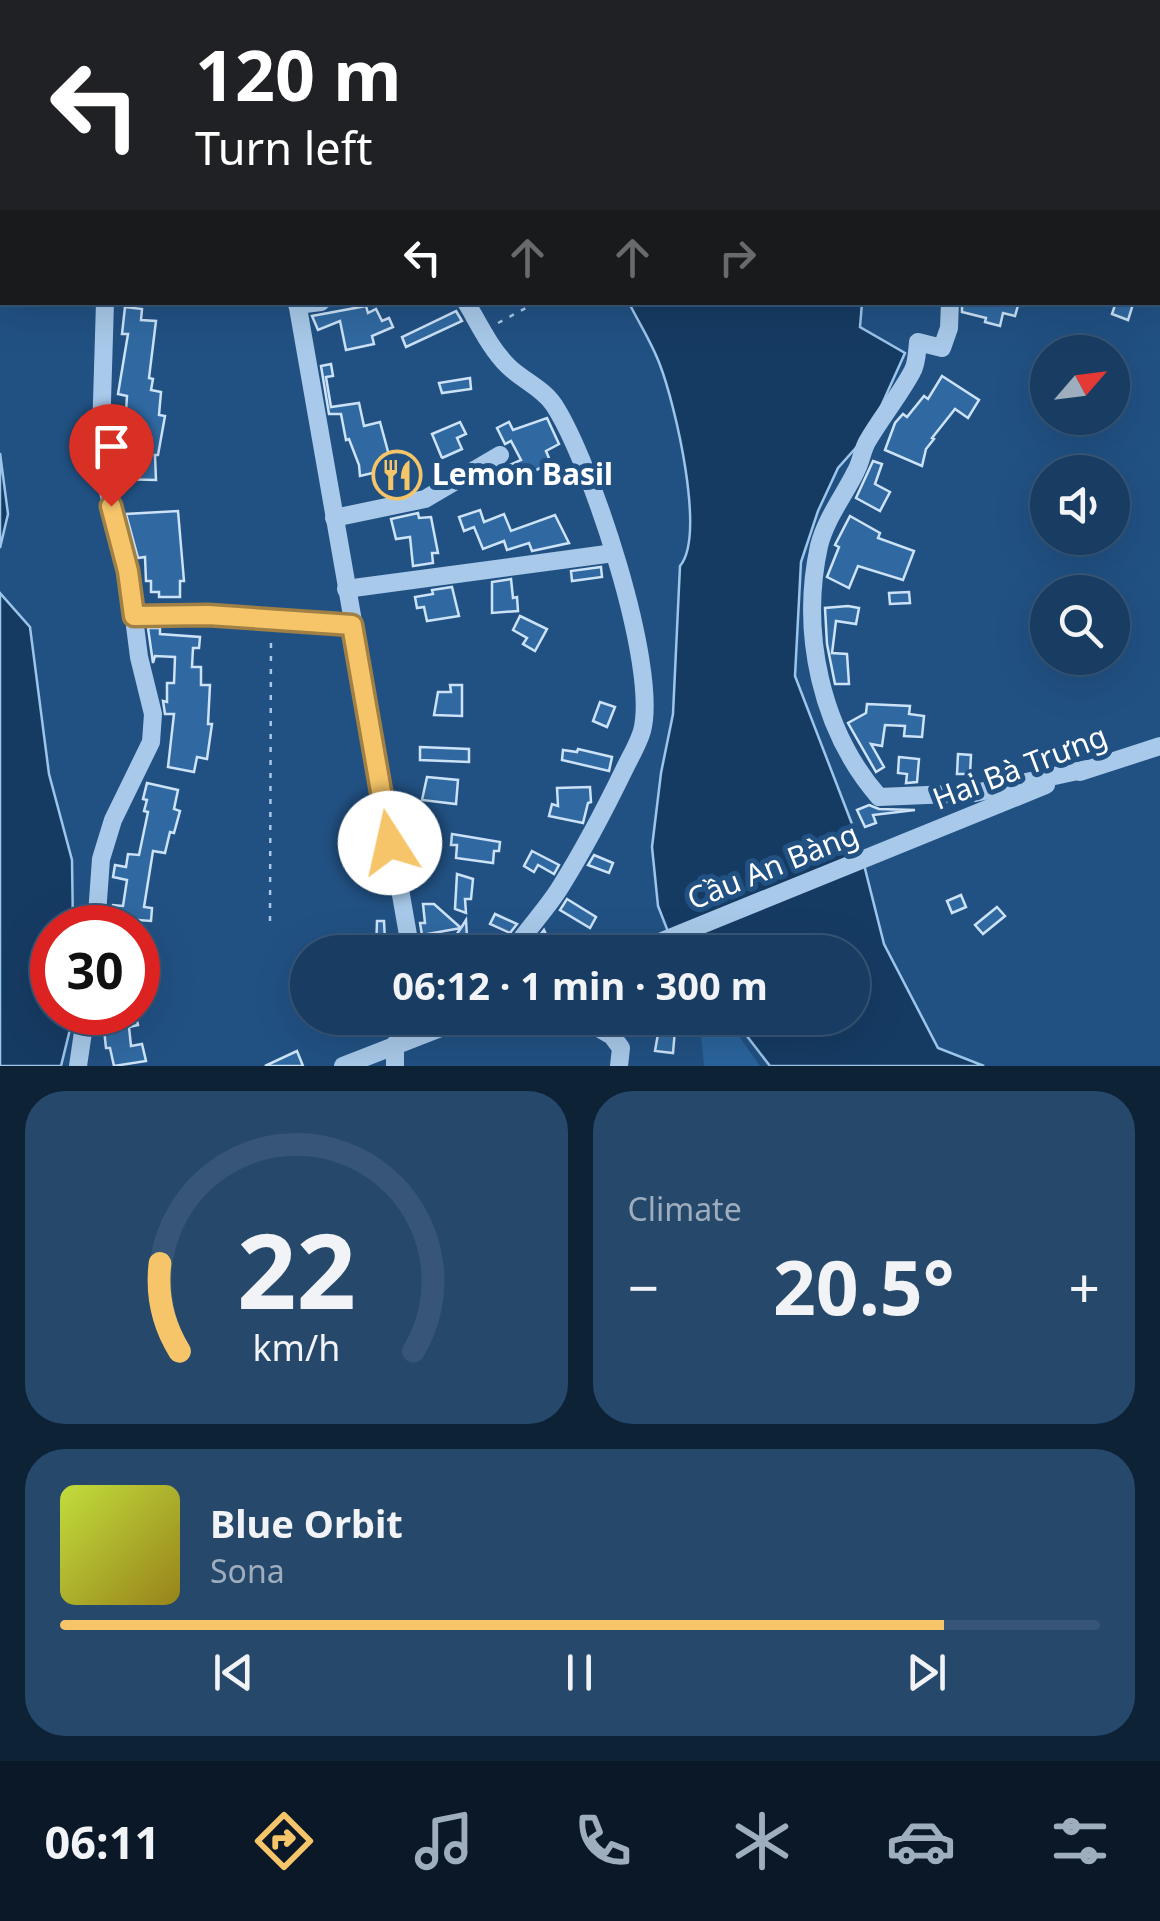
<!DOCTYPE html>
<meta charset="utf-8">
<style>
:root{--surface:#193d62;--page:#26486b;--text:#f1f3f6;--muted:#9faebe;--line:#375677;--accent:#f6c569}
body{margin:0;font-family:"Noto Sans",sans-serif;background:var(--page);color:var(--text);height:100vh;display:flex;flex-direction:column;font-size:38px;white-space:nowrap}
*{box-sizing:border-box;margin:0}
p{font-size:32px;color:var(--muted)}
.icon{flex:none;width:55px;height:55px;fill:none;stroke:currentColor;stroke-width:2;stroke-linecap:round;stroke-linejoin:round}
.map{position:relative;height:1066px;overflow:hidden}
.sheet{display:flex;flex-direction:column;gap:25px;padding:25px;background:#0e2236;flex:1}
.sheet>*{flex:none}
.hud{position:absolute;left:0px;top:0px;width:1160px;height:305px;box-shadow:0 10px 40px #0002,0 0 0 2px var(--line);background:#202124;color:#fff;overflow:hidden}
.needle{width:65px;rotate:62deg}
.controls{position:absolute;left:1030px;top:335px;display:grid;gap:20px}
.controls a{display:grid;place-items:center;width:100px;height:100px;border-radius:50%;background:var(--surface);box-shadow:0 10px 40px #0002,0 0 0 2px var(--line);font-size:50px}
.speed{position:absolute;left:30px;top:905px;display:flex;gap:20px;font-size:50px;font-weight:700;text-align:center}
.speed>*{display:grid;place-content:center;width:130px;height:130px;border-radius:50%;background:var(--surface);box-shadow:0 10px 40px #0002,0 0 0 2px var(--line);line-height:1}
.speed .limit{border:15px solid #d22;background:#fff;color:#111}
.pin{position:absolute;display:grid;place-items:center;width:85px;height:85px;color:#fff;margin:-102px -42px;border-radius:50% 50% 50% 0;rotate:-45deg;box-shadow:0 0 10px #0007}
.pin .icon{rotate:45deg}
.me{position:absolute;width:110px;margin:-55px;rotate:350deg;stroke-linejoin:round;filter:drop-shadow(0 0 8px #0008)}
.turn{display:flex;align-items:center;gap:35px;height:210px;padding:0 30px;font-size:45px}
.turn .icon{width:130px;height:130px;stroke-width:2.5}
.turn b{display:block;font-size:70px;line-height:85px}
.lanes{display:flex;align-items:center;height:95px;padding:0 30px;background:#0003;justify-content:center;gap:50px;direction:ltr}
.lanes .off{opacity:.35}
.big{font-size:75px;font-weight:700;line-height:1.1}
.sheet .widget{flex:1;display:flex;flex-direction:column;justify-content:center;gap:15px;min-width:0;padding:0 35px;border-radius:40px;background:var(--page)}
.sheet .dial{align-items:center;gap:0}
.dial svg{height:260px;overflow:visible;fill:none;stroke:var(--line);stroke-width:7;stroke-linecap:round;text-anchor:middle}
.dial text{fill:var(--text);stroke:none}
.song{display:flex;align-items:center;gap:30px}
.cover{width:120px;height:120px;border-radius:15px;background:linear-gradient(135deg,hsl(70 70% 55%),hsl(50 70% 35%))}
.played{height:10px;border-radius:5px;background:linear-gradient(90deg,var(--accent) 85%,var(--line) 85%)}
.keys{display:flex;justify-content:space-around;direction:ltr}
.heat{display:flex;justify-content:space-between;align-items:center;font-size:55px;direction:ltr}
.sheet .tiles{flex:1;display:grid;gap:25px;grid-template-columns:1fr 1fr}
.widget:last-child{grid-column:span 2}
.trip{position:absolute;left:290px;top:935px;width:580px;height:100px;border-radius:50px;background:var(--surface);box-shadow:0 10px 40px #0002,0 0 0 2px var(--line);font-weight:700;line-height:100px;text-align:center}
.dock{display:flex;height:160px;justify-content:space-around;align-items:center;background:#0a1827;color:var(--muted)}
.dock .icon{width:70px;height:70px}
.dock .selected{color:var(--accent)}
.dock b{font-size:45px;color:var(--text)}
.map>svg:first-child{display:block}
.green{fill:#2a649c}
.water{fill:#163b63;stroke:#9cc5ea;stroke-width:2.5}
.building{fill:#3069a1;stroke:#cce2f7;stroke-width:2.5}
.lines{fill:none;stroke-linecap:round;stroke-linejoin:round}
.path{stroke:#a8c9e9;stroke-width:2.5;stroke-dasharray:5 8;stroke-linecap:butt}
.minor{stroke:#a8c9e9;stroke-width:18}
.route-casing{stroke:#a08044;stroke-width:25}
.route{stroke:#f6c569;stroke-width:18}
.labels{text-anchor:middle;stroke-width:10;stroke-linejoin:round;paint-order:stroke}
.poi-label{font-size:30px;font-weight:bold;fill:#fff;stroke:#215183;text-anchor:start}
.street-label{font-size:30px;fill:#fff;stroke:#215183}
</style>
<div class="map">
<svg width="1160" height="1066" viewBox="0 0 1160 1066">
<rect width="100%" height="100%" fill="#215183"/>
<path class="green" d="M 704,1018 L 726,1018 L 760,1066 L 704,1066 L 700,1026 Z"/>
<g class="water">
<path d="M 0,0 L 50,0 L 2,2 L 0,146 Z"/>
<path d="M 470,0 L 668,0 L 669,2 L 471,2 Z"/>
<path d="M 629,303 L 862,303 L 860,327 L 905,353 L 869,433 L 838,468 L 818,511 L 801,562 L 795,676 L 857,837 L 884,944 L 938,1048 L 984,1066 L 770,1066 L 733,1018 L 852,1018 L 852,952 L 676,952 L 658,906 L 652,847 L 661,773 L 673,714 L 680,566 C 706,535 675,404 660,365 C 652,343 639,323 629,303 Z"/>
<path d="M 0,453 L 8,514 L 0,548 Z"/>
<path d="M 0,593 L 30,627 L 49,774 L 72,860 L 73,927 L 52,928 L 52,1012 L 74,1013 L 61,1066 L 0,1066 Z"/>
</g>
<g class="building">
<path d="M 962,302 L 1019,302 L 1015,316 L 1003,313 L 1000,326 L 985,322 L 986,318 L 962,312 Z"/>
<path d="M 1116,302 L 1133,304 L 1128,320 L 1112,314 Z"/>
<path d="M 366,306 L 368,313 L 376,309 L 382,321 L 389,318 L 393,327 L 372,336 L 374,344 L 346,350 L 340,321 L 318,330 L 312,316 Z"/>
<path d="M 125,307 L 142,309 L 141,320 L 156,321 L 149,378 L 153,379 L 151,390 L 161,392 L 159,415 L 165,416 L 158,455 L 155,455 L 156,480 L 118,479 L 114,430 L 125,427 L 127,396 L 118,394 L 128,334 L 122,334 Z"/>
<path d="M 456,311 L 462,321 L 406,347 L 402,337 Z"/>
<path d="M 331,364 L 333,376 L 326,377 L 331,407 L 359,403 L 364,426 L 380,422 L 393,470 L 408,465 L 412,476 L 386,486 L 381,471 L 360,476 L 359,465 L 349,439 L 346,440 L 341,414 L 329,414 L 321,366 Z"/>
<path d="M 942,376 L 979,400 L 968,418 L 955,409 L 932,438 L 934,439 L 926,449 L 922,466 L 885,450 L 895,423 L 903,414 L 907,417 L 924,396 L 928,399 Z"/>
<path d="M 470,378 L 471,389 L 442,393 L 439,383 Z"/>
<path d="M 547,418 L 559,444 L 546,451 L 551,463 L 530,473 L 500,481 L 497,471 L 521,460 L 511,441 L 505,444 L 497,428 L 509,422 L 513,430 Z"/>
<path d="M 460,422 L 466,434 L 457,438 L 462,449 L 442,458 L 432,434 Z"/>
<path d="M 873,461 L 882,464 L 875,484 L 890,492 L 880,511 L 856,498 Z"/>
<path d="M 480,510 L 484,522 L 504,514 L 511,531 L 555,515 L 569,543 L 532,551 L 529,543 L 507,550 L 504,541 L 483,549 L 474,527 L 464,531 L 459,517 Z"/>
<path d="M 178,511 L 184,581 L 180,581 L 180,597 L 159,597 L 159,592 L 151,592 L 151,581 L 146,581 L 145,557 L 138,558 L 126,514 Z"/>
<path d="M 418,513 L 419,518 L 431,517 L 438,553 L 432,553 L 433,563 L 413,566 L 410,537 L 396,539 L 391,519 Z"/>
<path d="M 850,516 L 880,533 L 878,538 L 914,551 L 903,580 L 858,566 L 849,588 L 827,577 L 839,547 L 835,545 Z"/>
<path d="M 601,567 L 602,577 L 572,581 L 571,571 Z"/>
<path d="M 511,579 L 513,598 L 517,597 L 518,611 L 492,613 L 492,582 Z"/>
<path d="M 452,587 L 459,616 L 427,621 L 424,607 L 417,608 L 415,597 L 433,594 L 432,590 Z"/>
<path d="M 909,592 L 910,603 L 890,604 L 889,593 Z"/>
<path d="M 848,606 L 859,608 L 856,624 L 836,621 L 832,653 L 847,654 L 849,684 L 835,684 L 827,644 L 825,608 Z"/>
<path d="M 520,616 L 547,629 L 535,651 L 523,644 L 527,638 L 513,630 Z"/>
<path d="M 148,628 L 160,628 L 160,634 L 200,637 L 199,648 L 193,648 L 192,667 L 201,667 L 201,685 L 210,685 L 208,724 L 212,724 L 207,759 L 197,757 L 194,772 L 168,767 L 174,714 L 165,714 L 163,701 L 167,702 L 167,683 L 174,683 L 175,657 L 155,656 L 153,663 Z"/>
<path d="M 450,685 L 462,685 L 462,716 L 434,715 L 438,692 L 451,692 Z"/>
<path d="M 600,702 L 615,707 L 607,727 L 593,721 Z"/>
<path d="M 867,704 L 910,706 L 909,714 L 924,716 L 922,737 L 904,736 L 905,726 L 885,725 L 882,746 L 871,744 L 884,767 L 876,772 L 848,723 L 866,713 Z"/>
<path d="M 420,747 L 469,749 L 469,762 L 420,760 Z"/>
<path d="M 578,749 L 612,757 L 609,771 L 562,760 L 563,750 L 577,752 Z"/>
<path d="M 958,754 L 971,755 L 970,774 L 957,774 Z"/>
<path d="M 899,757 L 919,759 L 917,782 L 906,783 L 907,774 L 898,773 Z"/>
<path d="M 427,777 L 458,780 L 456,804 L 422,800 Z"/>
<path d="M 147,783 L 178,790 L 174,809 L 180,811 L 174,833 L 170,832 L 165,853 L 153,851 L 144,907 L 152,908 L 151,921 L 112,918 L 113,905 L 123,906 L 127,880 L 113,877 L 115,865 L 126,867 L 128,854 L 139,855 L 148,812 L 144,811 L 147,800 L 143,799 Z"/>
<path d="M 590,787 L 591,802 L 588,803 L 583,823 L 549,816 L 552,804 L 558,806 L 557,788 Z"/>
<path d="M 869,805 L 879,809 L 915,810 L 873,815 L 876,823 L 865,827 L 857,810 Z"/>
<path d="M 452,834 L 500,842 L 499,851 L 494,851 L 493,863 L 456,858 L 457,845 L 451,845 Z"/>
<path d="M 532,851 L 559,865 L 554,874 L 538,865 L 534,872 L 524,866 Z"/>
<path d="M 594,855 L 613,863 L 609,873 L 588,865 Z"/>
<path d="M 457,874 L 473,879 L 471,899 L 465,899 L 466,913 L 455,909 Z"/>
<path d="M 961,895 L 966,907 L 952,913 L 947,901 Z"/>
<path d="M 567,899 L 596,917 L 590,928 L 560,910 Z"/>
<path d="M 423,904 L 434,904 L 461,928 L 466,920 L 467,937 L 460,946 L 452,941 L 461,928 L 422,935 L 420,923 L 425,923 Z"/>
<path d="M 997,907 L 1005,916 L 983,934 L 975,925 Z"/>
<path d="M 495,914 L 517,924 L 510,933 L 490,924 Z"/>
<path d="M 377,921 L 384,921 L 385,941 L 396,941 L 396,952 L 376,952 Z"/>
<path d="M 544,930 L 554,952 L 527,952 L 534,943 Z"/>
<path d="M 135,1013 L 138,1025 L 129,1027 L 131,1046 L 142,1044 L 146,1061 L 114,1066 L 110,1048 L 106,1048 L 103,1020 Z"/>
<path d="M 372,1018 L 403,1018 L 402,1028 L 393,1027 L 392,1032 L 388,1034 L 375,1032 L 376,1025 L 372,1024 Z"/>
<path d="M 620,1018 L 676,1018 L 673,1053 L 655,1051 L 658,1034 L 636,1033 L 636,1030 L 621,1028 Z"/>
<path d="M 297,1051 L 303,1066 L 265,1066 Z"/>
</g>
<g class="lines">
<g class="path">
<path d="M 465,0 L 466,2"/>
<path d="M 439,2 L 445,0"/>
<path d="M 498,323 L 537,302"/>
<path d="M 270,921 L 271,636"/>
</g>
<g class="minor">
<path d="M 261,0 L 261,2"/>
<path d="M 294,0 L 296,2"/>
<path d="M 124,2 L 125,0"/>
<path d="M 933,2 L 933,0"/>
<path d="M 297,302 L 411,952"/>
<path d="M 466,302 C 479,324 490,348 508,366 C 522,380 543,388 554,405 C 591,462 659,667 642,731 C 638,745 629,759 623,772 C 604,811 584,849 561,886 C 547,909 527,929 512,952"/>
<path d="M 950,302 L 949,328 L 942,348 L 918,342 C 917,351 917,364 912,372 C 899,396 881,418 867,442 C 862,451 861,462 856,471 C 844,496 826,518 819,546 C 800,633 821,730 879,797 L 975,793 L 1087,769"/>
<path d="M 297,305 L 321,302"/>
<path d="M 334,518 L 425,499 L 500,455"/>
<path d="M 346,589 L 614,553"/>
<path d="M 134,616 L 208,615 L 352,625"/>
<path d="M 1080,772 L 1160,746"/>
<path d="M 96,928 L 101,859 L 113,820 L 151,742 L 153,714 L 139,657 L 128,571 L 105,480 L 101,435 L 105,302"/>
<path d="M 635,952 L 1046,785"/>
<path d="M 581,1018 L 612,1036 L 621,1048 L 619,1066"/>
<path d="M 78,1066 L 86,1012"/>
<path d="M 343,1066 L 466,1018"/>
<path d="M 395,1066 L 395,1044"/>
</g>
</g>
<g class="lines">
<g class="route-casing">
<path id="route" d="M 111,506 L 128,571 L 134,616 L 208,615 L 352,625 L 390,843"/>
</g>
<use href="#route" class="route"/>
</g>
<defs>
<g id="restaurant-ring" transform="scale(2.5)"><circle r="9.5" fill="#215183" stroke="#f6c569" stroke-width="1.5"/><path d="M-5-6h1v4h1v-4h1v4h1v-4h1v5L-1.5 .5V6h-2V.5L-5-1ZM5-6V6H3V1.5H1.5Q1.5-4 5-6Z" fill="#f6c569"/></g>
</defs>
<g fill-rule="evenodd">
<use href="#restaurant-ring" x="397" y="475"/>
</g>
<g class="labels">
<g class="poi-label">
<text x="432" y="485">Lemon Basil</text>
</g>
<g class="street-label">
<text transform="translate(1020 768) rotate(-21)" y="10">Hai Bà Trưng</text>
<text transform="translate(773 867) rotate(-22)" y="10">Cầu An Bàng</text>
</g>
</g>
</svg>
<div class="controls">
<a><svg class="needle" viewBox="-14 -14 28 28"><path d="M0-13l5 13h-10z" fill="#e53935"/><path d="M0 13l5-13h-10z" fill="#9faebe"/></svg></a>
<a><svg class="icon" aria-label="sound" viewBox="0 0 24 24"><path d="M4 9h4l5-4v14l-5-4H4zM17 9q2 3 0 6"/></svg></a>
<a><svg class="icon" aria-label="search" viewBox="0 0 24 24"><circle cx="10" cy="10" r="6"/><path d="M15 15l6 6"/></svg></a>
</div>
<div class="speed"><div class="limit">30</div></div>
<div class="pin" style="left:111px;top:506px;background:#d93025"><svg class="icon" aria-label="arrive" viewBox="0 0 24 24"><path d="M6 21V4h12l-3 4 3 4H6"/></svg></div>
<svg class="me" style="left:390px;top:843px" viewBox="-20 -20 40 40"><circle r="19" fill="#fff"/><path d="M0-13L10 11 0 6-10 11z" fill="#f6c569"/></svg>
<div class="trip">06:12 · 1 min · 300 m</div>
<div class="hud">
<div class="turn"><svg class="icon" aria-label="left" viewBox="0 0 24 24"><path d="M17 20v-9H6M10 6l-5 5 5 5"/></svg><div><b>120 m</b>Turn left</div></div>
<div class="lanes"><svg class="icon" aria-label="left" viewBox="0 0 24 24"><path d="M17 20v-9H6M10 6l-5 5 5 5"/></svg><svg class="icon off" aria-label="ahead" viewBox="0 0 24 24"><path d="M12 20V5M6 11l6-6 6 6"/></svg><svg class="icon off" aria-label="ahead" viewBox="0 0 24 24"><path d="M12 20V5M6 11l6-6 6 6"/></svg><svg class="icon off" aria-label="right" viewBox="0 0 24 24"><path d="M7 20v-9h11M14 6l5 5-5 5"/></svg></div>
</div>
</div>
<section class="sheet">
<div class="tiles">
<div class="widget dial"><svg viewBox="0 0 100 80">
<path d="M14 69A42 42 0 1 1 86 69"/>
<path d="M14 69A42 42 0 0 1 8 42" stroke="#f6c569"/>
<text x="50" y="56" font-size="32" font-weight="700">22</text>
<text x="50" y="72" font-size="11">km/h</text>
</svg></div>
<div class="widget"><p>Climate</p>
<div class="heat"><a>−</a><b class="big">20.5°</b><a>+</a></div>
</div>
<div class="widget">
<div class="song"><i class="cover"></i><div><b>Blue Orbit</b><p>Sona</p></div></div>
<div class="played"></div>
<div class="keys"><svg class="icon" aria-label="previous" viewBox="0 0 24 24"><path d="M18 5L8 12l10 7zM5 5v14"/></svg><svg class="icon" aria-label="pause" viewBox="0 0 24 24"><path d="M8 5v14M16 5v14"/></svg><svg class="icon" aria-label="next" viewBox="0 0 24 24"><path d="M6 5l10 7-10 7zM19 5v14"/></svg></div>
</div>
</div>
</section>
<nav class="dock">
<b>06:11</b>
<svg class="icon selected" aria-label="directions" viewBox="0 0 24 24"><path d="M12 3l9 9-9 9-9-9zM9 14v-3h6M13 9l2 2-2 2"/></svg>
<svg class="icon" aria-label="music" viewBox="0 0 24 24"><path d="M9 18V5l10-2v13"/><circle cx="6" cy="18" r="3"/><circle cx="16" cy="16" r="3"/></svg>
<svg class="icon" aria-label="phone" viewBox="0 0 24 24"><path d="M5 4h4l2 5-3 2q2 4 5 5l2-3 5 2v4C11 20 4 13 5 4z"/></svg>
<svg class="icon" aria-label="climate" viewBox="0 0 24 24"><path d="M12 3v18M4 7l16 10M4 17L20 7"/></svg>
<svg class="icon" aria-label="car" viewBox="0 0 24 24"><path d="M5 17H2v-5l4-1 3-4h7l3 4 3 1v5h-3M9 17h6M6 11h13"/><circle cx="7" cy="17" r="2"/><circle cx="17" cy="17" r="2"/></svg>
<svg class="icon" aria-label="filters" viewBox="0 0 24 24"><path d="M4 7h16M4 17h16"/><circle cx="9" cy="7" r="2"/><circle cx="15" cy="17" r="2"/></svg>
</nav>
